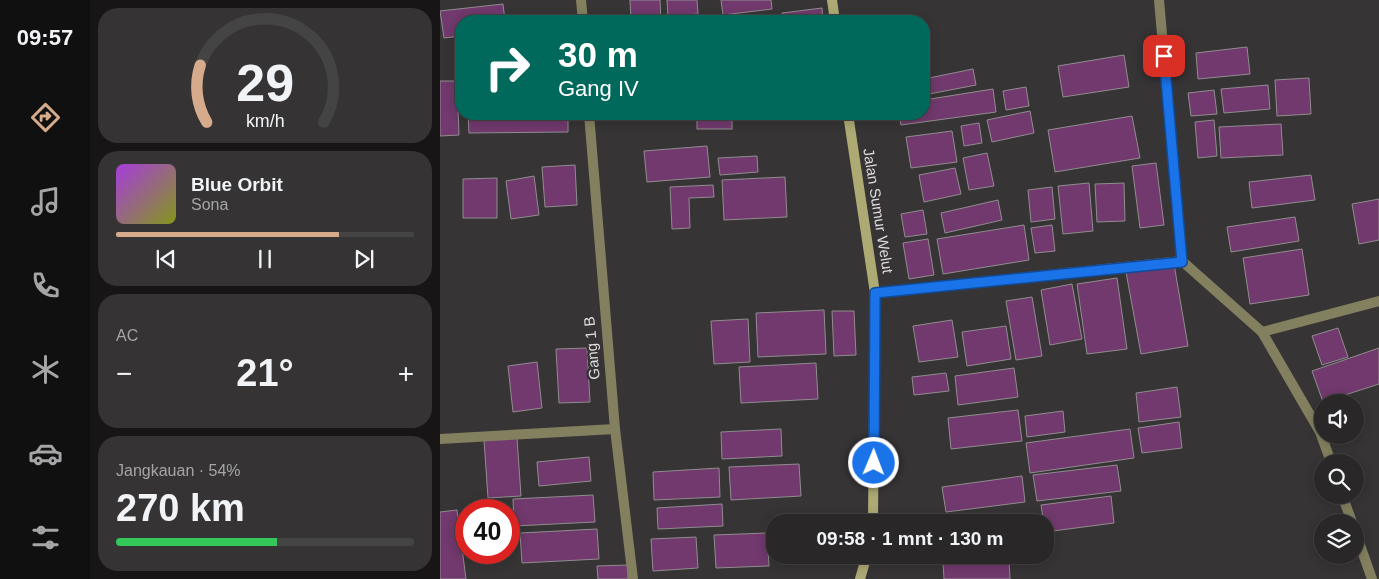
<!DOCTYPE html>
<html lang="id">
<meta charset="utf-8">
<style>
:root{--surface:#292728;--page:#353334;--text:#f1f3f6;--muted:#a5a5a8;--line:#454445;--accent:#d6ab8b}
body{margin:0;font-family:Arial,sans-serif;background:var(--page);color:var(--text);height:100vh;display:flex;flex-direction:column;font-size:19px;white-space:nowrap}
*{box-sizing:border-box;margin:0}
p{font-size:16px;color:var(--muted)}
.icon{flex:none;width:28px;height:28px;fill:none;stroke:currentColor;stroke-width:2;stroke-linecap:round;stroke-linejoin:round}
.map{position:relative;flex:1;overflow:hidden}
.panel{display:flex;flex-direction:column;gap:8px;padding:8px;background:#171516;width:350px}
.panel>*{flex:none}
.guide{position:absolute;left:15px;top:15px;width:475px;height:105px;border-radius:20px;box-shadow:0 2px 12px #0003,0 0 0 1px var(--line);background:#00695c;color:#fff;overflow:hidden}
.fabs{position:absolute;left:874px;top:394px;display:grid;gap:10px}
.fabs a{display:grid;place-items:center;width:50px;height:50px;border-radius:50%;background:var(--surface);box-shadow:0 2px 12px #0003,0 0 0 1px var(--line);font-size:25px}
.speed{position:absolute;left:15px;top:499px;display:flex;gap:10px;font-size:25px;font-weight:700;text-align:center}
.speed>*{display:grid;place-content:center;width:65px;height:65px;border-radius:50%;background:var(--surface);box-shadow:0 2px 12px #0003,0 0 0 1px var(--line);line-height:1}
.speed .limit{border:8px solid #d22;background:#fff;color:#111}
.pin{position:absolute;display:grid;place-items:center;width:42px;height:42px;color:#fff;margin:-21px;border-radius:10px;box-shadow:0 2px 8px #0006}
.me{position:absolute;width:55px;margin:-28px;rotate:1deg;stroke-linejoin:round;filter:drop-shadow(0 0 4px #0008)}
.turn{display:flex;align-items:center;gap:18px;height:105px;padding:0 20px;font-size:22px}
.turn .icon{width:65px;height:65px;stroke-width:2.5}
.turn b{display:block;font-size:35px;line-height:42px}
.big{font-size:38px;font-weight:700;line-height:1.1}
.panel .widget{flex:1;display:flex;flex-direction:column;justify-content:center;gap:8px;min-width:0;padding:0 18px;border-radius:20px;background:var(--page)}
.panel .dial{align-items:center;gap:0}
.dial svg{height:130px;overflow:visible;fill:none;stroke:var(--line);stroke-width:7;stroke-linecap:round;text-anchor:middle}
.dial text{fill:var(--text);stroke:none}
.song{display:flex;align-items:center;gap:15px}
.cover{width:60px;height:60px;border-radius:8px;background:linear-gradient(135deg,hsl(280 70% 55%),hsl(70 70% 35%))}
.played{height:5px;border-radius:2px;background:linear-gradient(90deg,var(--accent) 75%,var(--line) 75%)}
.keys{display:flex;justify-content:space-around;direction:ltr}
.heat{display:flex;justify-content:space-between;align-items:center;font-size:28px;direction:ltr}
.charge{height:8px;border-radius:4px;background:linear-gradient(90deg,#34c759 54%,var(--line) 0)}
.trip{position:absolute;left:326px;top:514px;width:288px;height:50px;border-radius:20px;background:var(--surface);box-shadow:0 2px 12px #0003,0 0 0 1px var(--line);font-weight:700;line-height:50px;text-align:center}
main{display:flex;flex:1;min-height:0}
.dock{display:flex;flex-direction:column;width:90px;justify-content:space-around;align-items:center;background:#101010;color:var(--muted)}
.dock .icon{width:35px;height:35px}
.dock .current{color:var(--accent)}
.dock b{font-size:22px;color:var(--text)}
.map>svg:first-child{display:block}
.building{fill:#71396d;stroke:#908d8f}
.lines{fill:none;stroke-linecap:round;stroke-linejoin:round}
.street{stroke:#82805f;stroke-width:10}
.secondary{stroke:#adaa74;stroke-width:10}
.route-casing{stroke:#114b97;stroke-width:12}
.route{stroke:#1a73e8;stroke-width:9}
.labels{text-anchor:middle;stroke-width:5;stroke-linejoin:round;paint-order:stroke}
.street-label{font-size:15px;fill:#dedcde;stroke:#373436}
</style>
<main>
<nav class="dock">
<b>09:57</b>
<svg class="icon current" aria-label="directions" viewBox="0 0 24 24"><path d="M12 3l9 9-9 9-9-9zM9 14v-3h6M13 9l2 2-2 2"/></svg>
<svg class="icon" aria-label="music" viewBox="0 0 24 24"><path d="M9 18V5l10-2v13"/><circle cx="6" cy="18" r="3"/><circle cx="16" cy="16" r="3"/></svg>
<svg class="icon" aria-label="phone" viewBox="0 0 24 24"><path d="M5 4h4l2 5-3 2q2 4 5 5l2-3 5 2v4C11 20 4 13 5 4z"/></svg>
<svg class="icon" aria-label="climate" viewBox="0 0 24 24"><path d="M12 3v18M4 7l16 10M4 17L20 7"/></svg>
<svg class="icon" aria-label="car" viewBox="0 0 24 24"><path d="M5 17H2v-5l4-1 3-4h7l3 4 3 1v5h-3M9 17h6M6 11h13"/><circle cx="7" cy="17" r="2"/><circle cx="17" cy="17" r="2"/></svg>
<svg class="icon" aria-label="filters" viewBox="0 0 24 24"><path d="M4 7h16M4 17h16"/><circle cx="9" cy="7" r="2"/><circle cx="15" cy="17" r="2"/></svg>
</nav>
<section class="panel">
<div class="widget dial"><svg viewBox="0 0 100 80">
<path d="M14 69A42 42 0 1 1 86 69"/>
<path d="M14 69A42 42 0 0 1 10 34" stroke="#d6ab8b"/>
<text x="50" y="56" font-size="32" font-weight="700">29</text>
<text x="50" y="72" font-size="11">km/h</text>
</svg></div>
<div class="widget">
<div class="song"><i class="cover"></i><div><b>Blue Orbit</b><p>Sona</p></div></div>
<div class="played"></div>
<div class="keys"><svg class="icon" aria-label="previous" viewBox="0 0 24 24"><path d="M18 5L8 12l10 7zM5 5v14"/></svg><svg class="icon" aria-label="pause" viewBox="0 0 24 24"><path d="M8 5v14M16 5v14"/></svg><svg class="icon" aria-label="next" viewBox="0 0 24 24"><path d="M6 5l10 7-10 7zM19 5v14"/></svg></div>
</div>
<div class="widget"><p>AC</p>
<div class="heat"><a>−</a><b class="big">21°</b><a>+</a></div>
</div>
<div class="widget"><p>Jangkauan · 54%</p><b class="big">270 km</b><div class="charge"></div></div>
</section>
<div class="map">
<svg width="939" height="579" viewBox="0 0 939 579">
<rect width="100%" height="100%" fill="#373436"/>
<g class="building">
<path d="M 190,0 L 220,0 L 221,21 L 191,21 Z"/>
<path d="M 227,0 L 257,0 L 258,14 L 228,17 Z"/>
<path d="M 281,0 L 331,0 L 332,9 L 283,15 Z"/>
<path d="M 63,4 L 65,21 L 21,21 L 21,36 L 4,38 L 0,11 Z"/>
<path d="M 382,8 L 383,21 L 343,21 L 342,13 Z"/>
<path d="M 334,17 L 335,21 L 293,21 Z"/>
<path d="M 807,47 L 810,74 L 758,79 L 756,53 Z"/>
<path d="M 684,55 L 689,87 L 623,97 L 618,66 Z"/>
<path d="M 533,69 L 536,85 L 484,95 L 484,79 Z"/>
<path d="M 869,78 L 871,114 L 837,116 L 835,80 Z"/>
<path d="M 0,81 L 17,81 L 19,135 L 0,136 Z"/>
<path d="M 828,85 L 830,109 L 784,113 L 781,89 Z"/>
<path d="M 586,87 L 589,106 L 566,110 L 563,91 Z"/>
<path d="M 553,89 L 556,112 L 461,125 L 459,114 L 484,114 L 484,100 Z"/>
<path d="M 774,90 L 777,114 L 751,116 L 748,93 Z"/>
<path d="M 590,111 L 594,133 L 552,142 L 547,120 Z"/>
<path d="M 28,114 L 128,114 L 128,132 L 29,133 Z"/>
<rect x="257" y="114" width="35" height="15"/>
<path d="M 692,116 L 700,158 L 615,172 L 608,130 Z"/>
<path d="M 774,120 L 777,156 L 758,158 L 755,122 Z"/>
<path d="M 539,123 L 542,143 L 524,146 L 521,126 Z"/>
<path d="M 841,124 L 843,155 L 781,158 L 779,127 Z"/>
<path d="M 512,131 L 517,162 L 471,168 L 466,137 Z"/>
<path d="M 267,146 L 270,177 L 207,182 L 204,151 Z"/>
<path d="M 547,153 L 554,186 L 529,190 L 523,158 Z"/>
<path d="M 317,156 L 318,172 L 280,175 L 278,158 Z"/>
<path d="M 716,163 L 724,225 L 700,228 L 692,166 Z"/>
<path d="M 135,165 L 137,205 L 105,207 L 102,167 Z"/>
<path d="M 515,168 L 521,194 L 484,202 L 479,175 Z"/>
<path d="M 871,175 L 875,200 L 812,208 L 809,182 Z"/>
<path d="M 94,176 L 99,215 L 71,219 L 66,181 Z"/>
<path d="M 345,177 L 347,217 L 284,220 L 282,180 Z"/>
<path d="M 57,178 L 57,218 L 23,218 L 23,179 Z"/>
<path d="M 649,183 L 653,231 L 623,234 L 618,186 Z"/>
<path d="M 684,183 L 685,221 L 657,222 L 655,184 Z"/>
<path d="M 273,185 L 274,197 L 249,198 L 250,228 L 232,229 L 230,187 Z"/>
<path d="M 612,187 L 615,219 L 591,222 L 588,190 Z"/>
<path d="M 939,199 L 939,240 L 919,244 L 912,204 Z"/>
<path d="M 558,200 L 562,220 L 505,233 L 501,213 Z"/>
<path d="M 483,210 L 487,234 L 465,237 L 461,214 Z"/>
<path d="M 855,217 L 859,241 L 791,252 L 787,227 Z"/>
<path d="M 584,225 L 589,260 L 503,274 L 497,239 Z"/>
<path d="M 612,225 L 615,251 L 595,253 L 591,228 Z"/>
<path d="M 488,239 L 494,275 L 469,279 L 463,243 Z"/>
<path d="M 862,249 L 869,295 L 810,304 L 803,258 Z"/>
<path d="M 734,264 L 748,346 L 701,354 L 686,272 Z"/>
<path d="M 677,278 L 687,349 L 647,354 L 637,284 Z"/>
<path d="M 632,284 L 642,339 L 610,345 L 601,290 Z"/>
<path d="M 592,297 L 602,356 L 576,360 L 566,301 Z"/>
<path d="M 384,310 L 386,354 L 318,357 L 316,313 Z"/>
<path d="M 392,311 L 414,311 L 416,355 L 394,356 Z"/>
<path d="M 308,319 L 310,362 L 274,364 L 271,321 Z"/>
<path d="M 512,320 L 518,357 L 479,362 L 473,326 Z"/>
<path d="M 566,326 L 571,359 L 527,366 L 522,332 Z"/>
<path d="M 898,328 L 908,357 L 882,365 L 872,336 Z"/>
<path d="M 147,348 L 150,402 L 119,403 L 116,349 Z"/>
<path d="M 939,348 L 939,384 L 883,402 L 872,371 Z"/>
<path d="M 97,362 L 102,408 L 73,412 L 68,366 Z"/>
<path d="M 376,363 L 378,399 L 301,403 L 299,367 Z"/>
<path d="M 574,368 L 578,397 L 518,405 L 515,376 Z"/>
<path d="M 506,373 L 509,391 L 474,395 L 472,377 Z"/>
<path d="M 737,387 L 741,417 L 699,422 L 696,393 Z"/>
<path d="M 578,410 L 582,441 L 511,449 L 508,418 Z"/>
<path d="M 623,411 L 625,432 L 587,437 L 585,416 Z"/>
<path d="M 739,422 L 742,448 L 702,453 L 698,428 Z"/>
<path d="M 341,429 L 342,456 L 282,459 L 281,432 Z"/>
<path d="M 690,429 L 694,458 L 590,473 L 586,443 Z"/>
<path d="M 77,438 L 81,496 L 48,498 L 44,440 Z"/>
<path d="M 149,457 L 151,481 L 99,486 L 97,462 Z"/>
<path d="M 359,464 L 361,496 L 291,500 L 289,467 Z"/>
<path d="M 677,465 L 681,491 L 597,501 L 593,475 Z"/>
<path d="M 279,468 L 280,497 L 214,500 L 213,472 Z"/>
<path d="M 582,476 L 585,502 L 506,512 L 502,487 Z"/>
<path d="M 153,495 L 155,522 L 74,526 L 73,499 Z"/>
<path d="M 671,496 L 674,523 L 605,532 L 601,505 Z"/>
<path d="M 282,504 L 283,526 L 218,529 L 217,508 Z"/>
<path d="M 17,510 L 26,579 L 0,579 L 0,512 Z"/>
<path d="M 574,520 L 574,522 L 523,522 Z"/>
<path d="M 157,529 L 159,559 L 82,563 L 80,533 Z"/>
<path d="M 327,533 L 329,566 L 276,568 L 274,535 Z"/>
<path d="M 256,537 L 258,568 L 213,571 L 211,539 Z"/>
<path d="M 569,559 L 570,579 L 504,579 L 503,562 Z"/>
<path d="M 188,565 L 188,579 L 158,579 L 157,566 Z"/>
</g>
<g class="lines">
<g class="street">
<path d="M 141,0 L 143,21"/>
<path d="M 719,0 L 742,261"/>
<path d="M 149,114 L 175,429 L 193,579"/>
<path d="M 742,261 L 822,332 L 880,432 L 891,462"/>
<path d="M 435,293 L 742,261"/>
<path d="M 822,332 L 939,301"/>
<path d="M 0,439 L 175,429"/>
<path d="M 902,495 L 912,522"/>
<path d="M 915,531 L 932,579"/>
</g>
<g class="secondary">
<path d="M 392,0 L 395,21"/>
<path d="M 408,114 L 435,293 L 433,522"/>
<path d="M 420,579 L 427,555"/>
</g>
</g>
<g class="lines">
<g class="route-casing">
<path id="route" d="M 434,463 L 435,293 L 742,262 L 724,56"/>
</g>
<use href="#route" class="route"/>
</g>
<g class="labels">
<g class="street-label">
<text transform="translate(438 211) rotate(81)" y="5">Jalan Sumur Welut</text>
<text transform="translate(152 348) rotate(-95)" y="5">Gang 1 B</text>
</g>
</g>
</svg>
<div class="fabs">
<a><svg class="icon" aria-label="sound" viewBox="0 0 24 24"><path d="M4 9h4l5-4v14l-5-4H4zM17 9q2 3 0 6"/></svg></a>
<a><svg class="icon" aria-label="search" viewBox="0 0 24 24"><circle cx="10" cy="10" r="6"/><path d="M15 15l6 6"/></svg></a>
<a><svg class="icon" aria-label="layers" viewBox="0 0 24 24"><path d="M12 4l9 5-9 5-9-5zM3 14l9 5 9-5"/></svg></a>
</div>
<div class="speed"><div class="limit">40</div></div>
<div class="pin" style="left:724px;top:56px;background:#d93025"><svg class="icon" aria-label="arrive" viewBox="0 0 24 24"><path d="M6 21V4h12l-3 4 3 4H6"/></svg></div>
<svg class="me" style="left:434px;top:463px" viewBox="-20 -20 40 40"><circle r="17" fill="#1a73e8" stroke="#fff" stroke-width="3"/><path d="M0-11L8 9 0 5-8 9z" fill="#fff"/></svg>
<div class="trip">09:58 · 1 mnt · 130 m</div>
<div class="guide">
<div class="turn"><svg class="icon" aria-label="right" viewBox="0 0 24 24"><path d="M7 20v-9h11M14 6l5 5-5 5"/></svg><div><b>30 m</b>Gang IV</div></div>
</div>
</div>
</main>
